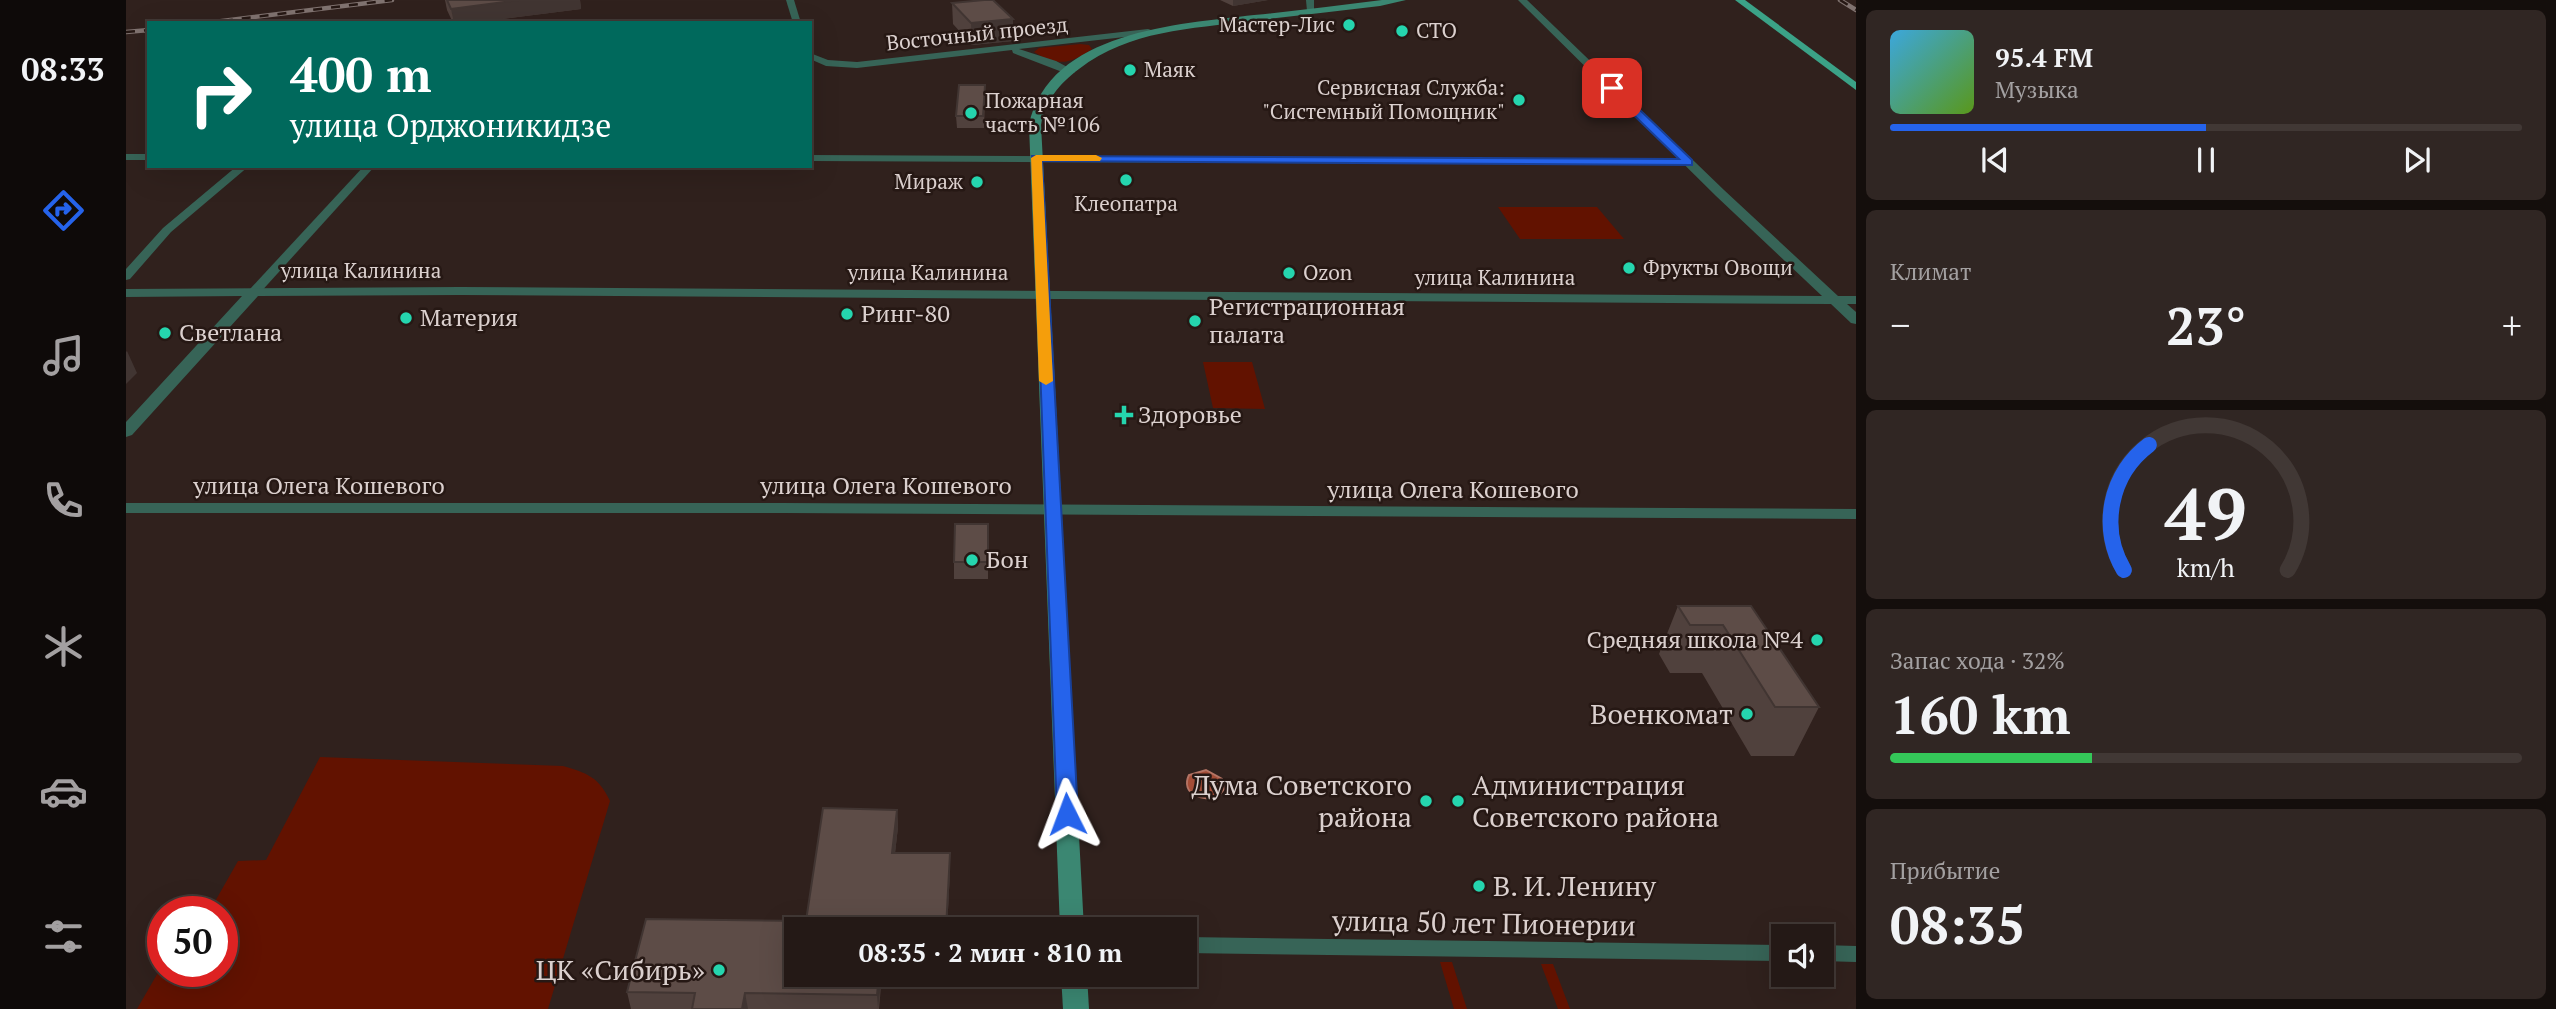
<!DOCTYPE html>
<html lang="ru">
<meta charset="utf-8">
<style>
:root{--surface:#241916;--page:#302623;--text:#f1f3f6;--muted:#a3a0a1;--line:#413835;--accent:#2563eb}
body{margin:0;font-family:"PT Serif",serif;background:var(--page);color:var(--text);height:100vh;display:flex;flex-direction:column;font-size:26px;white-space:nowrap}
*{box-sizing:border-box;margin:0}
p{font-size:23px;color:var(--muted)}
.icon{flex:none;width:38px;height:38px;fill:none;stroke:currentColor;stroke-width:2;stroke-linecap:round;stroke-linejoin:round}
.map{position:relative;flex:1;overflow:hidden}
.side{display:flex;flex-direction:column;gap:10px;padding:10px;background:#140e0c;width:700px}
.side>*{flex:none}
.guide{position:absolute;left:21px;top:21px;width:665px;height:147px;border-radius:0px;box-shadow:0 7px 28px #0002,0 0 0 2px var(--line);background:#00695c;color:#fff;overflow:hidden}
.controls{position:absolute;left:1645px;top:924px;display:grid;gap:14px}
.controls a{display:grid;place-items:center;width:63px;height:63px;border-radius:0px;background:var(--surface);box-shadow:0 7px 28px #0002,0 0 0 2px var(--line);font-size:35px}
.speed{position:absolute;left:21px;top:896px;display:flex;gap:14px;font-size:35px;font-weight:700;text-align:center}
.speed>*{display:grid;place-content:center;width:91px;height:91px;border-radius:50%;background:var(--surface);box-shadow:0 7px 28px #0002,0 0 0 2px var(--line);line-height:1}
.speed .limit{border:10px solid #d22;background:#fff;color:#111}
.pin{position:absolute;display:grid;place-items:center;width:60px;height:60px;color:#fff;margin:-30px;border-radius:14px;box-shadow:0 4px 10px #0006}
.me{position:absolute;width:77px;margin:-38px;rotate:357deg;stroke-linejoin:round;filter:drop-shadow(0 0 5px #0008)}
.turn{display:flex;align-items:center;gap:24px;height:147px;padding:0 28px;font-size:32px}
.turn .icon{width:91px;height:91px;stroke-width:2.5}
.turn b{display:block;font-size:49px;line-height:60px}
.big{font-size:52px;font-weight:700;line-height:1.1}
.side .tile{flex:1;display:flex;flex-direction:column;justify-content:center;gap:10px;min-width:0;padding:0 24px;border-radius:10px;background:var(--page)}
.side .dial{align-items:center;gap:0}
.dial svg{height:182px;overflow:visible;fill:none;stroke:var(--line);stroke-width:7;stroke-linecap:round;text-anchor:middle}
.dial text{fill:var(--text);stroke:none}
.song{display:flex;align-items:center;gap:21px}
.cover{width:84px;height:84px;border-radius:10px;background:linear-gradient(135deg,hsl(200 70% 55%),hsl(90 70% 35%))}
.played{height:7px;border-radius:4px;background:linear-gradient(90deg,var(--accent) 50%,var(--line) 50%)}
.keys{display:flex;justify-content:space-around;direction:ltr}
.heat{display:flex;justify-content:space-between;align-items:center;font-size:38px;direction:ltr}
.charge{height:10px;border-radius:5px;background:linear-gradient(90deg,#34c759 32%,var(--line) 0)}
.trip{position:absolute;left:658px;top:917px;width:413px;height:70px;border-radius:0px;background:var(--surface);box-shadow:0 7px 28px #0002,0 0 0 2px var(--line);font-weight:700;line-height:70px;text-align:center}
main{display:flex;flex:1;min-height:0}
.dock{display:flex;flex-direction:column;width:126px;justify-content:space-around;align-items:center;background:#0e0a09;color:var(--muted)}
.dock .icon{width:49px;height:49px}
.dock .selected{color:var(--accent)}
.dock b{font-size:32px;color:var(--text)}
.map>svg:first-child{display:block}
.green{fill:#621200}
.water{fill:#a44d37;stroke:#b47464;stroke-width:2}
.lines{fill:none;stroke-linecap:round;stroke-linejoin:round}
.pedestrian{stroke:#376457;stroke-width:16}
.minor{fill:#376457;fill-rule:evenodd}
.tertiary{fill:#376457;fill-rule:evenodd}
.secondary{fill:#3b8772;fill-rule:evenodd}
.primary{fill:#3ba287;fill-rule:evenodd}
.rail-casing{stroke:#807370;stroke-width:4.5}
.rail{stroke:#261814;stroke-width:2.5;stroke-dasharray:9;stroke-linecap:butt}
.wall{fill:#50413d}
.shaded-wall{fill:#413532}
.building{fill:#5d4c47;stroke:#413532;stroke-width:2}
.route{fill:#2563eb;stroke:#184099;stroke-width:2}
.slow{fill:#f59e0b}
.poi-dot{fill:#25d5ae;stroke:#261814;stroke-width:2.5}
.labels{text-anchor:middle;stroke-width:5;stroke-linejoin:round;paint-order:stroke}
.far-poi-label{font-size:21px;fill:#dbd0ce;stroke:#261814;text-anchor:start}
.far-street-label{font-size:21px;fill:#dbd0ce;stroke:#261814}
.poi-label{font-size:24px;fill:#dbd0ce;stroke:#261814;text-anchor:start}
.street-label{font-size:24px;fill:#dbd0ce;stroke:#261814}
.near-poi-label{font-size:28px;fill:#dbd0ce;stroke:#261814;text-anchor:end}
.near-street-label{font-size:28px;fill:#dbd0ce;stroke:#261814}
</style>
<main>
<nav class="dock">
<b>08:33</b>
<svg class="icon selected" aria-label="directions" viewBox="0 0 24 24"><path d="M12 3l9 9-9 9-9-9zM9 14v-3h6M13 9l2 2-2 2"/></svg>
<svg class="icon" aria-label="music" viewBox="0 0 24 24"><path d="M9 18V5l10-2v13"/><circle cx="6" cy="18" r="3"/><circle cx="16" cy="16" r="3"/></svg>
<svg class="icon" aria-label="phone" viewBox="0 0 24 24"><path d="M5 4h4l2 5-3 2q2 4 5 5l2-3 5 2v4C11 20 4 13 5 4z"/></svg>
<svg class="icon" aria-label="climate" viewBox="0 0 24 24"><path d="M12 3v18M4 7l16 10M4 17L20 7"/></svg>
<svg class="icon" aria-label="car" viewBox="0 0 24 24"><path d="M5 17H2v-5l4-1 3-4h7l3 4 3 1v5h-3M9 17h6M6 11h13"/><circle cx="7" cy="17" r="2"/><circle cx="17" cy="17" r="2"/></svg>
<svg class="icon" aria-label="filters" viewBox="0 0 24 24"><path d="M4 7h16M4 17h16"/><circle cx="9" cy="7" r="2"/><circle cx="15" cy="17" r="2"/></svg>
</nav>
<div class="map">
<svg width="1730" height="1009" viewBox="0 0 1730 1009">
<rect width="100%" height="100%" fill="#30211d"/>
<g class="green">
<path d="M 954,44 L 963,45 L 966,49 C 944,64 932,67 908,52 L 913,48 Z"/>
<path d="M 1372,207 L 1471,207 L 1498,239 L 1394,239 Z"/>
<path d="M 1077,362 L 1126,362 L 1139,409 L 1087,408 Z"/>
<path d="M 194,757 L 437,766 C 461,773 473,777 484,801 L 422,1009 L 11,1009 L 37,964 L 37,971 L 96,971 L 96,912 L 83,912 L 112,861 L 140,860 Z"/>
<path d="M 1314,962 L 1326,962 L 1341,1009 L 1328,1009 Z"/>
<path d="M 1415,964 L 1427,964 L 1444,1009 L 1432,1009 Z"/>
</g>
<path class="water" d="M 1080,770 L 1096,779 L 1098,789 L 1092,797 C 1077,802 1054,794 1063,775 Z"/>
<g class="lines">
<g class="pedestrian">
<path d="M 1059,945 L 1657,953"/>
<path d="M 1696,953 L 1730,954"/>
</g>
<g class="minor">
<path d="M 660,0 L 668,0 L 675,23 L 667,23 Z"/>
<path d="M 1180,0 L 1188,0 L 1188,13 L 1181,11 Z"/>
<path d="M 1022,29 L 1025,30 L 1025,34 L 893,49 L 930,61 L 947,70 L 949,72 L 944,75 L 887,53 L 886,50 L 731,68 L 700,66 L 684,59 L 684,53 L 702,60 L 731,62 Z"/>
<rect x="0" y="154" width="23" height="6"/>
<path d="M 684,155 L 1563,159 L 1568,162 L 1563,165 L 684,161 Z"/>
<path d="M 111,166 L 123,166 L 45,232 L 4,279 L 0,280 L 0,269 L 37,228 Z"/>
<path d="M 238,166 L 249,166 L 132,295 L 124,295 L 124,289 Z"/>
<path d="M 0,503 L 659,503 L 1730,509 L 1730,519 L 659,513 L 0,513 Z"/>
</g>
<path class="tertiary" d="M 1392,0 L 1401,0 L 1598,190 L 1712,296 L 1730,296 L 1730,304 L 1721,304 L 1730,312 L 1730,324 L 1725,323 L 1705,304 L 334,295 L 132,296 L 6,435 L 0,437 L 0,422 L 116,296 L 0,297 L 0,289 L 334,287 L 1696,296 L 1590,196 Z"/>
<g class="secondary">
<path d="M 1256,0 L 1280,0 L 1254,6 C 1211,11 1168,16 1126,21 C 1064,29 1004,30 953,69 C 933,84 919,101 915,125 L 958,929 L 934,929 L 903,125 C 923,31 1053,24 1128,15 C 1171,11 1213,5 1256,0 Z"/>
<path d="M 935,975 L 961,975 L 963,1009 L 937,1009 Z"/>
</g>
<path class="primary" d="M 1609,0 L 1619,0 L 1730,82 L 1730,90 Z"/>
<g class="rail-casing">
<g id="rail">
<path d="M 1714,0 L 1730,10"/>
<path d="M 80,23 L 266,0"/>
<path d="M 0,32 L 23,30"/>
</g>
</g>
<use href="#rail" class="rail"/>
</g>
<g class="wall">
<path d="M 319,0 L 454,0 L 455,9 L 345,23 L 327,23 L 321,10 Z"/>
<path d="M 1094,0 L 1142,0 L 1107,6 Z"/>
<path d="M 826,3 L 887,19 L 887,41 L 846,45 L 827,24 Z"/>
<path d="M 859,97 L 858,128 L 831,128 L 830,116 Z"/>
<path d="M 862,524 L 862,579 L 828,579 L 828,562 Z"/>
<path d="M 1552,606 L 1625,606 L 1693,707 L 1668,756 L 1625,756 L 1576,673 L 1544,673 L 1533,654 Z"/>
<path d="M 771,810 L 772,827 L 769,853 L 824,871 L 821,929 L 670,929 L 756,975 L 753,1009 L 505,1009 L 501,992 L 680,921 Z"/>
</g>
<g class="shaded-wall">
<path d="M 393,0 L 454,0 L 455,9 L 345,23 L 328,23 L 325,9 Z"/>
<path d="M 1107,0 L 1142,0 L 1107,6 Z"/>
<path d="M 887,19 L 887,41 L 846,45 L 845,23 Z"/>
<path d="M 1,351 L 11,373 L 0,384 L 0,352 Z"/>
<path d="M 771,810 L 772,827 L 767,871 L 766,853 Z"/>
<path d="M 824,853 L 824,871 L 821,929 L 820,929 Z"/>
<path d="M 753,975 L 756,975 L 752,1009 L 751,995 Z"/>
<path d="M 619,993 L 622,1009 L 616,1009 Z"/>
</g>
<g class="building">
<path d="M 321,0 L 393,0 L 325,9 Z"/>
<path d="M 858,0 L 867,0 L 887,19 L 845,23 L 826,3 Z"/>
<path d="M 833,85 L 859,85 L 857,116 L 830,116 Z"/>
<path d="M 829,524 L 862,524 L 862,562 L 828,562 Z"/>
<path d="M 1552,606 L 1625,606 L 1693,707 L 1649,707 L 1597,625 L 1564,625 Z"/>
<path d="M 697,808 L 771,810 L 766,853 L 824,853 L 820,929 L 670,929 L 670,975 L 753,975 L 751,995 L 619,993 L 616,1009 L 566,1009 L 569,993 L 501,992 L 520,919 L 680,921 Z"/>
</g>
<path class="route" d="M 1482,86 L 1489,86 L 1566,160 L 1566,165 L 916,161 L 952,814 L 949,820 L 941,822 L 934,820 L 931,814 L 906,156 L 1553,159 L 1482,90 Z"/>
<path class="slow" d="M 970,155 L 976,158 L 974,161 L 916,161 L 927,381 L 920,385 L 913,381 L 905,158 L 910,155 Z"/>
<g class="poi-dot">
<circle cx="1223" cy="25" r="7"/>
<circle cx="1276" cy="31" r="7"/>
<circle cx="1004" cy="70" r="7"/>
<circle cx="1393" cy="100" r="7"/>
<circle cx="845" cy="113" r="7"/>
<circle cx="1000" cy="180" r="7"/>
<circle cx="851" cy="182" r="7"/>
<circle cx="1503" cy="268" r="7"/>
<circle cx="1163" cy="273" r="7"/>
<circle cx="721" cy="314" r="7"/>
<circle cx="280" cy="318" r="7"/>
<circle cx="1069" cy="321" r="7"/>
<circle cx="39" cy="333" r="7"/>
<path d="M994.5 404.5h7v7h7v7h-7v7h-7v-7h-7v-7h7z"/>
<circle cx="846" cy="560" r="7"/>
<circle cx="1691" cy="640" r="7"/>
<circle cx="1621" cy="714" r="7"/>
<circle cx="1300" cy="801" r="7"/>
<circle cx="1332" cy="801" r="7"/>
<circle cx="1353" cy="886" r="7"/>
<circle cx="593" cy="970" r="7"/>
</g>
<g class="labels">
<g class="far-poi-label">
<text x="1209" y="32" text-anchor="end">Мастер-Лис</text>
<text x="1290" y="38">СТО</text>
<text x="1018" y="77">Маяк</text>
<text x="1379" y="95" text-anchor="end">Сервисная Служба:<tspan x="1379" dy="24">"Системный Помощник"</tspan></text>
<text x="859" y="108">Пожарная<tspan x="859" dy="24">часть №106</tspan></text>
<text x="837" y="189" text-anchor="end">Мираж</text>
<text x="1000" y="211" text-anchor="middle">Клеопатра</text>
<text x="1517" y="275">Фрукты Овощи</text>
<text x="1177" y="280">Ozon</text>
</g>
<g class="far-street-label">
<text transform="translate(851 34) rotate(-6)" y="7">Восточный проезд</text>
<text x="235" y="278">улица Калинина</text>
<text x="802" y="280">улица Калинина</text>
<text x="1369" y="285">улица Калинина</text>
</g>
<g class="poi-label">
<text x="1083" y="315">Регистрационная<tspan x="1083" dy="28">палата</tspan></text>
<text x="735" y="322">Ринг-80</text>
<text x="294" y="326">Материя</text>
<text x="53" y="341">Светлана</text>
<text x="1012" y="423">Здоровье</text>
<text x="860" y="568">Бон</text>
<text x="1677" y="648" text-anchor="end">Средняя школа №4</text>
</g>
<g class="street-label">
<text x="193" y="494">улица Олега Кошевого</text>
<text x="760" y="494">улица Олега Кошевого</text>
<text x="1327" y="498">улица Олега Кошевого</text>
</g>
<g class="near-poi-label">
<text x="1607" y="724">Военкомат</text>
<text x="1286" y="795">Дума Советского<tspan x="1286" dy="32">района</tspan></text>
<text x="1346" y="795" text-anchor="start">Администрация<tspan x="1346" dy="32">Советского района</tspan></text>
<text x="1367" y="896" text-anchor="start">В. И. Ленину</text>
<text x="579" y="980">ЦК «Сибирь»</text>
</g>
<g class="near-street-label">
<text transform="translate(1358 923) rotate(1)" y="10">улица 50 лет Пионерии</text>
</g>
</g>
</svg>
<div class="controls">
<a><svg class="icon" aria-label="sound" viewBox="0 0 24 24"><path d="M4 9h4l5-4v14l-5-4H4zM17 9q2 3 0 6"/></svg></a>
</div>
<div class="speed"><div class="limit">50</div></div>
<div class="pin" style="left:1486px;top:88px;background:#d93025"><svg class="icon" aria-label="arrive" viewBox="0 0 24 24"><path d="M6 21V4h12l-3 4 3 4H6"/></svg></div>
<svg class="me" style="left:941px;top:814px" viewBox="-20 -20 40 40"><path d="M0-17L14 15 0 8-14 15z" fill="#2563eb" stroke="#fff" stroke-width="4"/></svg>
<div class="trip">08:35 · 2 мин · 810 m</div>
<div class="guide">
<div class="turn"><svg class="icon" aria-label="right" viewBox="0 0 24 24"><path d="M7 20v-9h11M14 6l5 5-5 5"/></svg><div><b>400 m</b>улица Орджоникидзе</div></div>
</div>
</div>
<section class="side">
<div class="tile">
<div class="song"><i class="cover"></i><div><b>95.4 FM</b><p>Музыка</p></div></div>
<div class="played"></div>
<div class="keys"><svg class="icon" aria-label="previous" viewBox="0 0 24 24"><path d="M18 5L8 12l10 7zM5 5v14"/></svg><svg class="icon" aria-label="pause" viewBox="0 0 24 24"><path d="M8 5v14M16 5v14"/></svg><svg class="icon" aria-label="next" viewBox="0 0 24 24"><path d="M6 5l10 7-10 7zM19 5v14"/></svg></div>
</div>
<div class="tile"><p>Климат</p>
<div class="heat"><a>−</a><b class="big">23°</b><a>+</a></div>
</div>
<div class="tile dial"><svg viewBox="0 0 100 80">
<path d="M14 69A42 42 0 1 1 86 69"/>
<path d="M14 69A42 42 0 0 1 25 14" stroke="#2563eb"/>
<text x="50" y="56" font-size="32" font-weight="700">49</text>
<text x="50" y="72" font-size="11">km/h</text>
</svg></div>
<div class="tile"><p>Запас хода · 32%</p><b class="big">160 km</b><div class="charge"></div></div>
<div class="tile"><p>Прибытие</p><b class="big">08:35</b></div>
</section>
</main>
